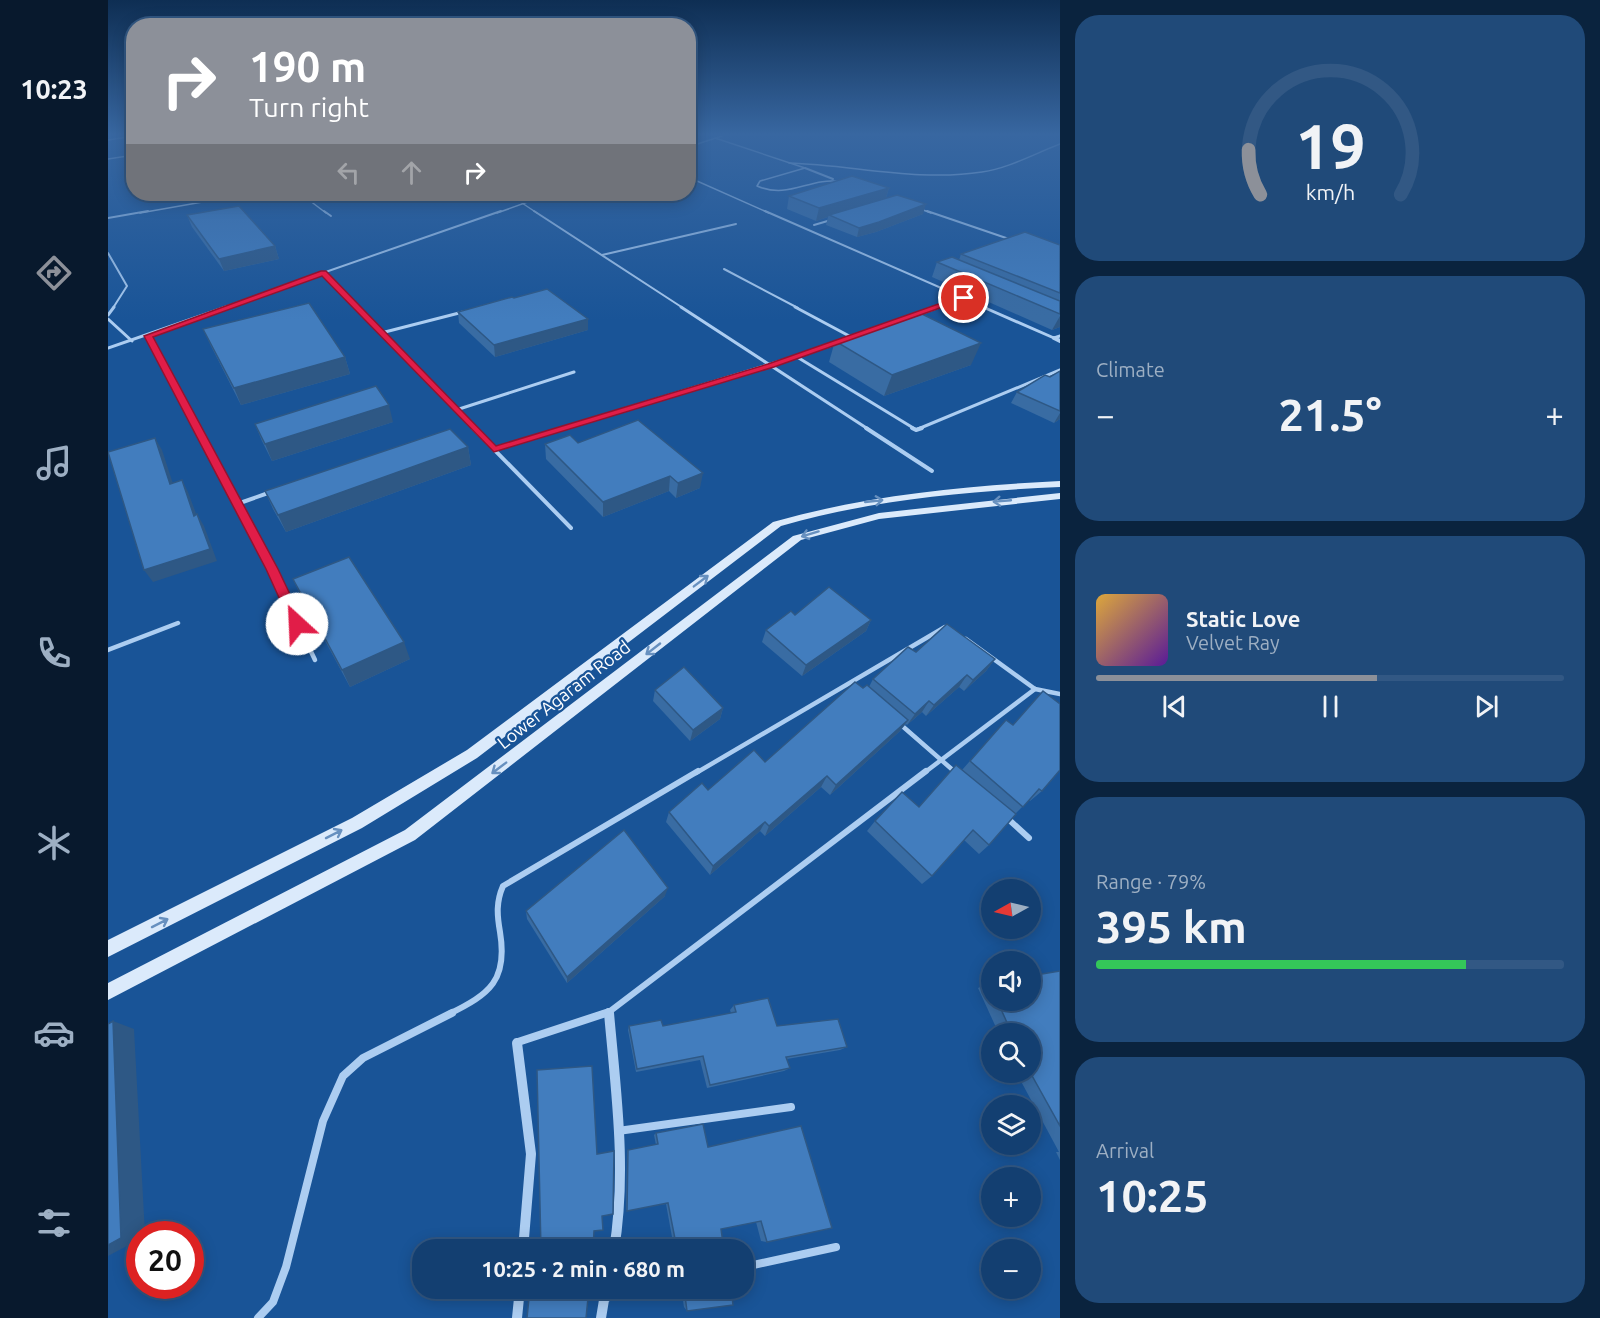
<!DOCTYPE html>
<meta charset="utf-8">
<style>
:root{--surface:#133f71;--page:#204a79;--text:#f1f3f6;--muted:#9dafc3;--line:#325884;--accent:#8c9099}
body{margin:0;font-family:Ubuntu,sans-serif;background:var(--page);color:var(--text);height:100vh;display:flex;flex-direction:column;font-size:22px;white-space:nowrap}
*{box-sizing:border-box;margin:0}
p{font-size:20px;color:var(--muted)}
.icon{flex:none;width:33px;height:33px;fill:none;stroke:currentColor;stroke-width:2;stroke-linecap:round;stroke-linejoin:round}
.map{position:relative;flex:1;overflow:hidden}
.drawer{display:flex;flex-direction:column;gap:15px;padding:15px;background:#0a233e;width:540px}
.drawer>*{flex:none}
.hud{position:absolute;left:18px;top:18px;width:570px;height:183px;border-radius:24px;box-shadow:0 3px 15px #0003,0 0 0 2px var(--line);background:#8c9099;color:#fff;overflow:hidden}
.needle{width:39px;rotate:262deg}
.buttons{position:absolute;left:873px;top:879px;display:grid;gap:12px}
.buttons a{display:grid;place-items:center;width:60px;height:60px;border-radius:50%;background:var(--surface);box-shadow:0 3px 15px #0003,0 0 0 2px var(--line);font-size:30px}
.speed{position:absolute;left:18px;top:1221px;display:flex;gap:12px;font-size:30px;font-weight:700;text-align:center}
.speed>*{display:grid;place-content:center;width:78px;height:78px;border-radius:50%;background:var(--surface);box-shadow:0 3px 15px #0003,0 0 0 2px var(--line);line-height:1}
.speed .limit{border:9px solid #d22;background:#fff;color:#111}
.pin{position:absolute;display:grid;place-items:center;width:51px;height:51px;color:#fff;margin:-26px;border:3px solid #fff;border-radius:50%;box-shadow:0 2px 6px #0007}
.me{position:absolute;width:66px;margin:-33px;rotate:335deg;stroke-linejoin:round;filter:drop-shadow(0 0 4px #0008)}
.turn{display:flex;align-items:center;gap:21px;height:126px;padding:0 24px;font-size:27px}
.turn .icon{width:78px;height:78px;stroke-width:2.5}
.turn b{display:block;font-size:42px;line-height:51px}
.lanes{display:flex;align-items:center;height:57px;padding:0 24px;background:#0003;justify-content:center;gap:30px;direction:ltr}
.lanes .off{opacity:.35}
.big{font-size:45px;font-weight:700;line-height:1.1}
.drawer .widget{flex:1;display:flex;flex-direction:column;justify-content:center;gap:9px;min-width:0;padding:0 21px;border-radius:24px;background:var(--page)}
.drawer .dial{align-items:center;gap:0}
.dial svg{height:156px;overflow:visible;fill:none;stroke:var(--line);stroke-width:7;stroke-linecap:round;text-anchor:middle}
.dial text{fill:var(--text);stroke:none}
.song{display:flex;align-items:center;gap:18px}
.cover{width:72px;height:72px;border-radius:9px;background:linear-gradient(135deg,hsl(40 70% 55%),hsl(270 70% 35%))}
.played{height:6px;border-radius:3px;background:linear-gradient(90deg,var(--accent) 60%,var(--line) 60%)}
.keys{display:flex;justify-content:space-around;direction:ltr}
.heat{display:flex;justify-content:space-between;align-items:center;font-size:33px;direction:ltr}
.charge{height:9px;border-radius:4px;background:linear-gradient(90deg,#34c759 79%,var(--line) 0)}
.trip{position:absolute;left:304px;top:1239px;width:342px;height:60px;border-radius:24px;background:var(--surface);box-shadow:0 3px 15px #0003,0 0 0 2px var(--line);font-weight:700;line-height:60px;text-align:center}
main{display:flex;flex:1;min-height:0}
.menu{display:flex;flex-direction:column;width:108px;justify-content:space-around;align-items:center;background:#08192d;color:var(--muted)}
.menu .icon{width:42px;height:42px}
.menu .on{color:var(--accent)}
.menu b{font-size:27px;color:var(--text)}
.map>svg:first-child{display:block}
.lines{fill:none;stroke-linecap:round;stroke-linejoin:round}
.lane-far6{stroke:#accdf1;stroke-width:1.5}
.lane-far5{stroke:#accdf1;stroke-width:2}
.lane-far4{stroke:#accdf1;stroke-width:3}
.lane-far3{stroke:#accdf1;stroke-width:4}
.lane-far2{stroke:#accdf1;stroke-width:4.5}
.lane-far1{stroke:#accdf1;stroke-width:6}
.lane{stroke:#accdf1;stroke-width:8}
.street-far3{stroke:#accdf1;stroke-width:2}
.street-far2{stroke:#accdf1;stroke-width:4}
.street-far1{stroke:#accdf1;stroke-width:8}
.street{stroke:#accdf1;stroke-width:10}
.secondary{fill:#dbeafb;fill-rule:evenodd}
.wall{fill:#396ca3}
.shaded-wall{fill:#2e5885}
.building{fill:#427dbe;stroke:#2e5885;stroke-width:1.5}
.oneway{stroke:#6790bf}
.route{fill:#e11d48;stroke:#92132f;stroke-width:1.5}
.labels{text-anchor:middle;stroke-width:4.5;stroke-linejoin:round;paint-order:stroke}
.street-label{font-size:18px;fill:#fff;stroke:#195497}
</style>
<main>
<nav class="menu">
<b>10:23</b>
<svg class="icon on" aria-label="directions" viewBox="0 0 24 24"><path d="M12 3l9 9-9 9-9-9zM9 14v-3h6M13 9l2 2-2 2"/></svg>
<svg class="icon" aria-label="music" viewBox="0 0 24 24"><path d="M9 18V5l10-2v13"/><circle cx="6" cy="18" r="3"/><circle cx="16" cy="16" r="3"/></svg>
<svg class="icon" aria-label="phone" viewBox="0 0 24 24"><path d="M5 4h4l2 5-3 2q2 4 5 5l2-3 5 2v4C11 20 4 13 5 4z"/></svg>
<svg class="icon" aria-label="climate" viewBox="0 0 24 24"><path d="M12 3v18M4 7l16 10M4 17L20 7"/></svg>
<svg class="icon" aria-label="car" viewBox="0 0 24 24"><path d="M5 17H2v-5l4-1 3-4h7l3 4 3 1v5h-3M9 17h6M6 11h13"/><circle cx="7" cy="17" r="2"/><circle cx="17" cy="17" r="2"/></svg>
<svg class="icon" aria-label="filters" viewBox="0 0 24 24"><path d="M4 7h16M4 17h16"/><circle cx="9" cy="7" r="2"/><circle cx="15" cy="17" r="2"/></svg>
</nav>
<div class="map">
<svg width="952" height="1318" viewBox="0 0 952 1318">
<rect width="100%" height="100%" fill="#195497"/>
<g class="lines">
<g class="lane-far6">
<path d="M 607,138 L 697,168"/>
<path d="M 0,140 L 26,136"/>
<path d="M 580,147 L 614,136"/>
<path d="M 0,159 L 26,155"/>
<path d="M 681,163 C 745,165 810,182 874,172 C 901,168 926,154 952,144"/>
<path d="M 697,168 L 652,181 L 649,186 C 682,200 702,176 734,182"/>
<path d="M 580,177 L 661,213"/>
<path d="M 193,194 L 218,213"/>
<path d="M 203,201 L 240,194"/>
<path d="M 414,203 L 429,213"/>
<path d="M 810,208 L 823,213"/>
<path d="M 32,213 L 140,194"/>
<path d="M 389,213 L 442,194"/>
</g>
<g class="lane-far5">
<path d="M 216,211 L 223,216"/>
<path d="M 426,211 L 575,308"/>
<path d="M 657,211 L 879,308"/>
<path d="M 819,211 L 904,240"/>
<path d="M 0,218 L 40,211"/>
<path d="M 706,225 L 723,220"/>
<path d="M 0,253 L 19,286 L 5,308"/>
<path d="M 494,255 L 628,224"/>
<path d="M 616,269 L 690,308"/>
<path d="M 215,273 L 249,308"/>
<path d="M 114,308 L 393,211"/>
<path d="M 827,308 L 856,298"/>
</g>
<g class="lane-far4">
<path d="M 248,307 L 367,429"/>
<path d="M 573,307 L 760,429"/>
<path d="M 687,307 L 745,338"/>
<path d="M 875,307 L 946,338 L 952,336"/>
<path d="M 0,315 L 6,307"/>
<path d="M 0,319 L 24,341"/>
<path d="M 789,322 L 831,307"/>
<path d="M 273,333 L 355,312"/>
<path d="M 40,336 L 90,429"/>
<path d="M 0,348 L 118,307"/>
<path d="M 689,357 L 807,429"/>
<path d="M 348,410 L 466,372"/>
<path d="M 451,429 L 731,343"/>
<path d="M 810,429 L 952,370"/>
</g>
<g class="lane-far3">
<path d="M 89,428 L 170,581"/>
<path d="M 365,428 L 463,528"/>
<path d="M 758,428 L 824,471"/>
<path d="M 804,428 L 808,430 L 814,428"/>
<path d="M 386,449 L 456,428"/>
<path d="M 129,504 L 163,492"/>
</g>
<g class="lane-far2">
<path d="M 169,580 L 207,660"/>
<path d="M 858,639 L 927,689 L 952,694"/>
<path d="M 0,650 L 70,623"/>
<path d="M 792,724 L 847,772"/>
<path d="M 588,773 L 837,627"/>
<path d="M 816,773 L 927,689"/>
</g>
<g class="lane-far1">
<path d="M 898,817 L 921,838"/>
<path d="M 341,1014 C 382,994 400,980 392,932 C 389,915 388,902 395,886 L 590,771"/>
<path d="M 494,1014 L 501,1012 L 818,771"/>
</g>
<g class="lane">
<path d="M 410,1042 L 498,1013"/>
<path d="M 510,1131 L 683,1107"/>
<path d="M 636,1267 L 728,1247"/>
<path d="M 497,1298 L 538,1288"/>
<path d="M 150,1318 L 165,1302 L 178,1267 L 215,1121 L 235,1076 L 255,1058 L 344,1013"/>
</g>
<path class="street-far3" d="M 697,168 L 725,179"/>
<path class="street-far2" d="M 946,338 L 952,341"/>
<path class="street-far1" d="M 501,1012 L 501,1014"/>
<g class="street">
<path d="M 501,1013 C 508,1093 519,1170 506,1250"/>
<path d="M 409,1043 L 423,1154 L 415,1250"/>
<path d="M 409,1318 L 412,1288"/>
<path d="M 493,1318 L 498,1288"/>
</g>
<g class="secondary">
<path d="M 952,481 L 952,487 C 857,491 764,500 673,526 L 369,758 L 254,828 L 0,957 L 0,940 L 244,818 L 359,750 L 665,522 C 760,495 855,486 952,481 Z"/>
<path d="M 952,493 L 952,499 L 771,519 L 693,540 L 307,840 L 0,1000 L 0,983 L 297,830 L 685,536 L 771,513 Z"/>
</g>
</g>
<g class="wall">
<path d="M 781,188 L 778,198 L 815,214 L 768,232 L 749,237 L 718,225 L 720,217 L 708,221 L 679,209 L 681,196 Z"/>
<path d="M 79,215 L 167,246 L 171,259 L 116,271 L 84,227 Z"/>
<path d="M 952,245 L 952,327 L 944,330 L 824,277 L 829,262 L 851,260 L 853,254 Z"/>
<path d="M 406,298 L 480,330 L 387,357 L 351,323 L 350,312 Z"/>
<path d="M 95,329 L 237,357 L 242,374 L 133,405 L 103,346 Z"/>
<path d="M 727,341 L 863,365 L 776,396 L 721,362 Z"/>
<path d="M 952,371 L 952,419 L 946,423 L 903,403 L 909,392 L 942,377 Z"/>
<path d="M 530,420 L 592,488 L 568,498 L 561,491 L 495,517 L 438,459 L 437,444 L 470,443 Z"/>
<path d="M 285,422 L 164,461 L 154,441 L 147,424 Z"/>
<path d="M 360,447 L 363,465 L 178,532 L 165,509 L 157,491 Z"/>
<path d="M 185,579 L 302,659 L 242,687 L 193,596 Z"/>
<path d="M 687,615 L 763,620 L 758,631 L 694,676 L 654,642 L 658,630 Z"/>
<path d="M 808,652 L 887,659 L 878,671 L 856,691 L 851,687 L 818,716 L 814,712 L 799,725 L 798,724 L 792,731 L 722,795 L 713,787 L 657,836 L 652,831 L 602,875 L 558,822 L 561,812 L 657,762 L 755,688 L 761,687 L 765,679 Z"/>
<path d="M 547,690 L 615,708 L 612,719 L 582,741 L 545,701 Z"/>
<path d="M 898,720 L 934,791 L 922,801 L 921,800 L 907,814 L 881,845 L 871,854 L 856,840 L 824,876 L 814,884 L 759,831 L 767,821 L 811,807 L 854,770 Z"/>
<path d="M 557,896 L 459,983 L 419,919 L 418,911 Z"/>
<path d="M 952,971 L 952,1160 L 948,1152 L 951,1152 L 908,1072 L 922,1072 L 922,1034 L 891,1034 L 870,988 L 880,983 L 884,982 L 884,1000 L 922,1000 Z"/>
<path d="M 626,1005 L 669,1026 L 739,1047 L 732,1050 L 679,1059 L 682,1068 L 676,1071 L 599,1088 L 592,1060 L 528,1072 L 520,1030 L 521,1026 L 555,1026 L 623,1013 L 622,1010 Z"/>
<path d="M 693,1126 L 659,1242 L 653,1241 L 648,1222 L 613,1229 L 616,1250 L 568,1250 L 567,1239 L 564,1237 L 558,1204 L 518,1210 L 519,1151 L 520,1150 L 548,1145 L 546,1135 L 548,1133 L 600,1147 Z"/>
<path d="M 573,1288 L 623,1288 L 579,1311 L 576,1307 Z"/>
</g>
<g class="shaded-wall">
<path d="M 781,188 L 777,201 L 721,215 L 720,217 L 708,221 L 711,208 Z"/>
<path d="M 818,204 L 815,214 L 768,232 L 749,237 L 751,228 Z"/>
<path d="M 167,246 L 171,259 L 116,271 L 111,259 Z"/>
<path d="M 952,316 L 952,327 L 944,330 Z"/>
<path d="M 480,319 L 480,330 L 387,357 L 386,345 Z"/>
<path d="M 873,343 L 863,365 L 776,396 L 784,375 Z"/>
<path d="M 237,357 L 242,374 L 133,405 L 126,388 Z"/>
<path d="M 281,405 L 285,422 L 164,461 L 157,444 Z"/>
<path d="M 952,413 L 952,419 L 946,423 Z"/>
<path d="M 47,438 L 54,450 L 69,496 L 62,484 Z"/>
<path d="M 360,447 L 363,465 L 178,532 L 170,515 Z"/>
<path d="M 595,473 L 592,488 L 568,498 L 570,483 Z"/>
<path d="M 562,476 L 561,491 L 495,517 L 495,502 Z"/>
<path d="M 74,480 L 80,492 L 93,527 L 86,516 Z"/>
<path d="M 89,514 L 96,526 L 109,561 L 45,582 L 36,570 Z"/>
<path d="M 763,620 L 758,631 L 694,676 L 698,665 Z"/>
<path d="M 296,642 L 302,659 L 242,687 L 234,670 Z"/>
<path d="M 887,659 L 878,671 L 856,691 L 865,680 Z"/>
<path d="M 859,675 L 851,687 L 818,716 L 826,705 Z"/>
<path d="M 821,701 L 814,712 L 799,725 L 807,714 Z"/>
<path d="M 615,708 L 612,719 L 582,741 L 585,730 Z"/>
<path d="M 800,720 L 792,731 L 722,795 L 728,785 Z"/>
<path d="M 719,776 L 713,787 L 657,836 L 661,826 Z"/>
<path d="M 657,822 L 652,831 L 602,875 L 605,866 Z"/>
<path d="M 560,888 L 557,896 L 459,983 L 459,977 Z"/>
<path d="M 5,1021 L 26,1029 L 37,1234 L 32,1234 L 32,1239 L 0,1256 Z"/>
</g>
<g class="building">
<path d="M 744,176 L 781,188 L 711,208 L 681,196 Z"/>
<path d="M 789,195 L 818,204 L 771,222 L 751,228 L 721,215 Z"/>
<path d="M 131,206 L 167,246 L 111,259 L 79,215 Z"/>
<path d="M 917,232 L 952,245 L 952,293 L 853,254 Z"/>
<path d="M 844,257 L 952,301 L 952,314 L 829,262 Z"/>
<path d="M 439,289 L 480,319 L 386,345 L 350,312 L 404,297 L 406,298 Z"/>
<path d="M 201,303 L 237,357 L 126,388 L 95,329 Z"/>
<path d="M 814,314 L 873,343 L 784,375 L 727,341 Z"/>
<path d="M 952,371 L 952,411 L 909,392 L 937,375 L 942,377 Z"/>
<path d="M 268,386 L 281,405 L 157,444 L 147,424 Z"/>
<path d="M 530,420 L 595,473 L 570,483 L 562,476 L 495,502 L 437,444 L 462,435 L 470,443 Z"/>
<path d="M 342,429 L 360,447 L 170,515 L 157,491 Z"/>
<path d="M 47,438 L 62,484 L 74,480 L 86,516 L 89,514 L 102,549 L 36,570 L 0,452 Z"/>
<path d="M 241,557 L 296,642 L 234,670 L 185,579 Z"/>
<path d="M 721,587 L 763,620 L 698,665 L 658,630 L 683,611 L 687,615 Z"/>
<path d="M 839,624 L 887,659 L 865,680 L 859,675 L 826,705 L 821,701 L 807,714 L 765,679 L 800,647 L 808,652 Z"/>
<path d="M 576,667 L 615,708 L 585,730 L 547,690 Z"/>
<path d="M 747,682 L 755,688 L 759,685 L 800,720 L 728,785 L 719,776 L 661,826 L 657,822 L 605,866 L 561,812 L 594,783 L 600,790 L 646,750 L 657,762 Z"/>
<path d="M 935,691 L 952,704 L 952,770 L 934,791 L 931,789 L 915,807 L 862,761 L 898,720 L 905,725 Z"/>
<path d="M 848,765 L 908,814 L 881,845 L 865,830 L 824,876 L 767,821 L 794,792 L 811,807 Z"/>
<path d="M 516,830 L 560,888 L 459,977 L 418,911 Z"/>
<path d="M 952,971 L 952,1126 L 922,1072 L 922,1034 L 904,1034 L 889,1000 L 922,1000 L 922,976 Z"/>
<path d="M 660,998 L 669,1026 L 730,1019 L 739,1047 L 678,1057 L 682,1068 L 602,1085 L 595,1056 L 529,1069 L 521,1026 L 553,1020 L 555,1026 L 628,1012 L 626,1005 Z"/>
<path d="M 5,1021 L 13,1238 L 0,1245 L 0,1024 Z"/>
<path d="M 484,1066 L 489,1154 L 506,1151 L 505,1214 L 494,1216 L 495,1230 L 486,1231 L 485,1250 L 433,1250 L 429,1070 Z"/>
<path d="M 595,1124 L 600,1147 L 693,1126 L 724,1228 L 659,1242 L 653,1221 L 613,1229 L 616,1250 L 571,1250 L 569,1238 L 567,1239 L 560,1203 L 519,1211 L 520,1150 L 550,1144 L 548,1133 Z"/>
<path d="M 422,1288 L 481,1288 L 478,1318 L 419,1318 Z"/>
<path d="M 576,1288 L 623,1288 L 625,1305 L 579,1311 Z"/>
</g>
<defs><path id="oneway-shaft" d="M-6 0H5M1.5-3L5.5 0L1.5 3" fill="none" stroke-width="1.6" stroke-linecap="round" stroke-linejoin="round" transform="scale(1.5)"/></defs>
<g class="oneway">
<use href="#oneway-shaft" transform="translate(766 501) rotate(-6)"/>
<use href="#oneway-shaft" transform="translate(894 501) rotate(175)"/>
<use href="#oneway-shaft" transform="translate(702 534) rotate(163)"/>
<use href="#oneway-shaft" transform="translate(593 581) rotate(-37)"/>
<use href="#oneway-shaft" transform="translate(545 649) rotate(142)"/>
<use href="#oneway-shaft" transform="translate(391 768) rotate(143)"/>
<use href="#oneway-shaft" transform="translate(226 834) rotate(-27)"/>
<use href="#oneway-shaft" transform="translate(52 923) rotate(-27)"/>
</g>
<linearGradient id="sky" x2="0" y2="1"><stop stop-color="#0e2e53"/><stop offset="0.42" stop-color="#3867a1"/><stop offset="1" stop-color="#3867a1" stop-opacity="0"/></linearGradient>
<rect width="952" height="320" fill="url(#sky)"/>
<path class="route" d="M 213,271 L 218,271 L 388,446 L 660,364 L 853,296 L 860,298 L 666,367 L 386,452 L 214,276 L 45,337 L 170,569 L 196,624 L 189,628 L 183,624 L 158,569 L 36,336 Z"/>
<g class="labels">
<g class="street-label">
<text transform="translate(456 695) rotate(-38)" y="6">Lower Agaram Road</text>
</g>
</g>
</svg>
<div class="buttons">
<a><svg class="needle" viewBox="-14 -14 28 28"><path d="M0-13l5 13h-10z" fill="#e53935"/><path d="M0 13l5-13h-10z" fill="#9dafc3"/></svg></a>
<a><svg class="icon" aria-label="sound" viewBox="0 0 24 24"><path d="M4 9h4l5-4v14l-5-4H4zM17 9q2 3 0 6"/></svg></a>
<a><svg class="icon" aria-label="search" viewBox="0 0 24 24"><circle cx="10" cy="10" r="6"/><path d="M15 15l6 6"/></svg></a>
<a><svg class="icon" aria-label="layers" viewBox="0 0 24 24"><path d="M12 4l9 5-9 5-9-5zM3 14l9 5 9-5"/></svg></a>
<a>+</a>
<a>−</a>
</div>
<div class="speed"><div class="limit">20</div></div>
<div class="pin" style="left:856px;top:298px;background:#d93025"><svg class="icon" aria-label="arrive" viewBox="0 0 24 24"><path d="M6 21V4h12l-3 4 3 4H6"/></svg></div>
<svg class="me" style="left:189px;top:624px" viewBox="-20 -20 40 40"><circle r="19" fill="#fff"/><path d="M0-13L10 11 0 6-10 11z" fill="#e11d48"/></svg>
<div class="trip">10:25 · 2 min · 680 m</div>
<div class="hud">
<div class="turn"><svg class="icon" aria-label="right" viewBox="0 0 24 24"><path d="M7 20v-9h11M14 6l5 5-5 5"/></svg><div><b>190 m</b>Turn right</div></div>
<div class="lanes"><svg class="icon off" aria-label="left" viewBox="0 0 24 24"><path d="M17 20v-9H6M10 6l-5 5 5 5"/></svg><svg class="icon off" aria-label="ahead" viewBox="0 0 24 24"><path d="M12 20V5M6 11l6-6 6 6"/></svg><svg class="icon" aria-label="right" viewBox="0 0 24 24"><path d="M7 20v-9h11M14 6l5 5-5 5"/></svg></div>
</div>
</div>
<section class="drawer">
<div class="widget dial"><svg viewBox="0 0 100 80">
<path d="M14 69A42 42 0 1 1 86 69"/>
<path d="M14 69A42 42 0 0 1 8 46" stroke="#8c9099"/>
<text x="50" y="56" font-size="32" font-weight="700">19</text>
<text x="50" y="72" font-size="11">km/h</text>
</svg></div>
<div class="widget"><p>Climate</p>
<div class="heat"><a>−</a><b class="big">21.5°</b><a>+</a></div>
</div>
<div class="widget">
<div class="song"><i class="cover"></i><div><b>Static Love</b><p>Velvet Ray</p></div></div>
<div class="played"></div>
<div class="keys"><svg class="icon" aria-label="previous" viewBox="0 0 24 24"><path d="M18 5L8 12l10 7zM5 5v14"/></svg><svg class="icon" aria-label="pause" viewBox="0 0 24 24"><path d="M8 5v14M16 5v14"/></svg><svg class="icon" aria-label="next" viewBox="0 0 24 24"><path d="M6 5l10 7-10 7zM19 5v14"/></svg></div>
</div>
<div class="widget"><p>Range · 79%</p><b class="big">395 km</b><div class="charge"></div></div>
<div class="widget"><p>Arrival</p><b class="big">10:25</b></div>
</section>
</main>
